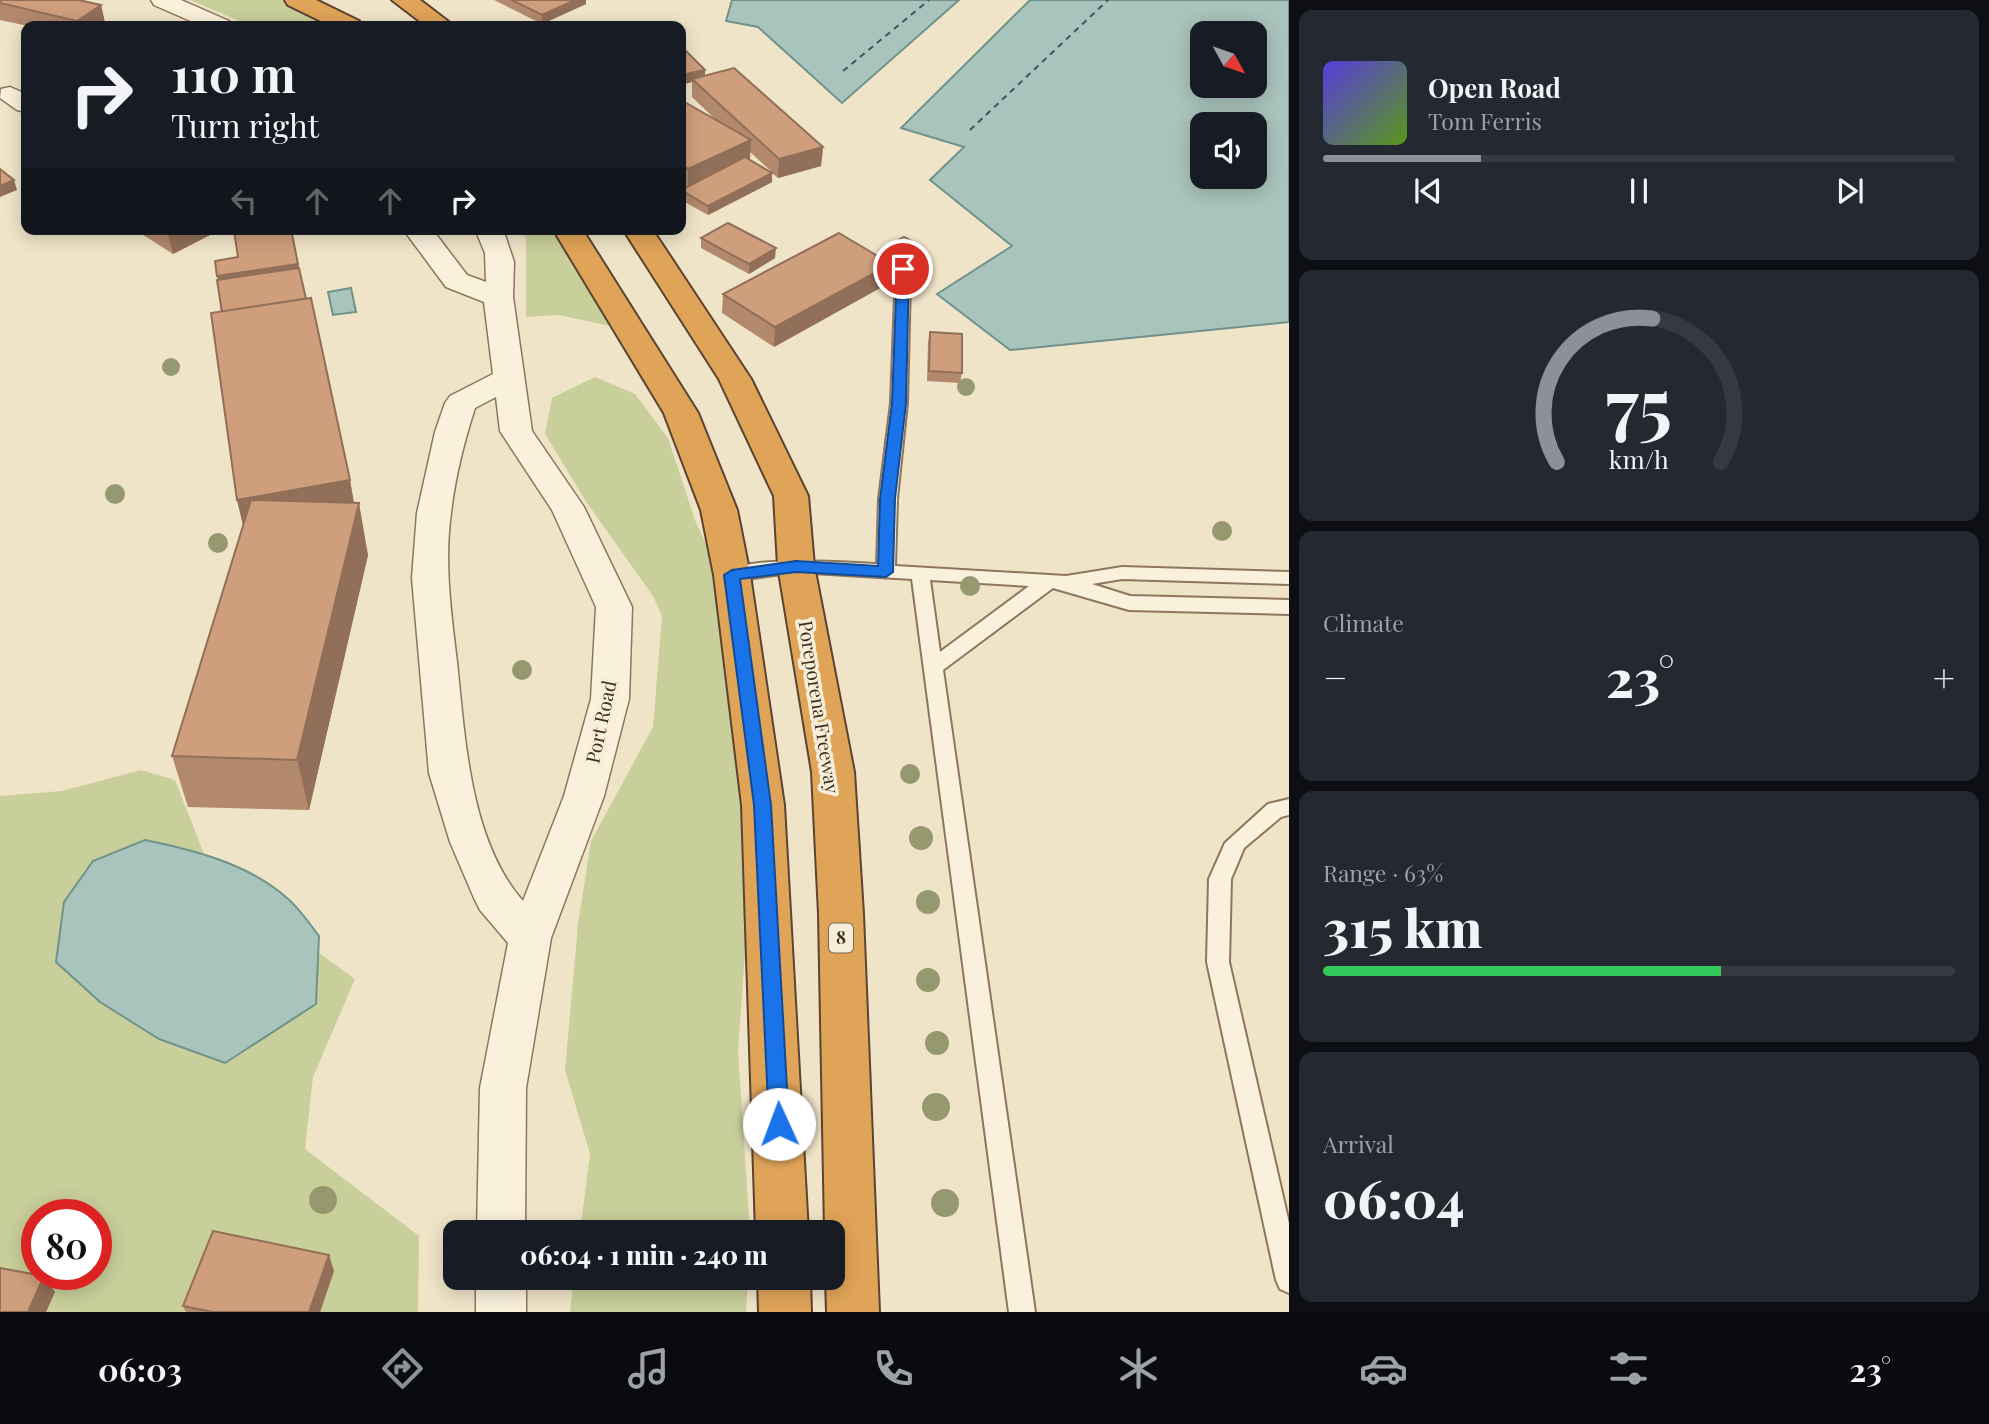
<!DOCTYPE html>
<meta charset="utf-8">
<style>
:root{--surface:#171b24;--page:#242831;--text:#f1f3f6;--muted:#9ea1a6;--line:#363941;--accent:#8c9099}
body{margin:0;font-family:"Playfair Display",serif;background:var(--page);color:var(--text);height:100vh;display:flex;flex-direction:column;font-size:26px;white-space:nowrap}
*{box-sizing:border-box;margin:0}
p{font-size:23px;color:var(--muted)}
.icon{flex:none;width:38px;height:38px;fill:none;stroke:currentColor;stroke-width:2;stroke-linecap:round;stroke-linejoin:round}
.map{position:relative;flex:1;overflow:hidden}
.drawer{display:flex;flex-direction:column;gap:10px;padding:10px;background:#0d0f14;width:700px}
.drawer>*{flex:none}
.guide{position:absolute;left:21px;top:21px;width:665px;height:214px;border-radius:14px;box-shadow:0 4px 18px #0003;background:#171b24;color:var(--text);overflow:hidden}
.needle{width:46px;rotate:130deg}
.fabs{position:absolute;left:1190px;top:21px;display:grid;gap:14px}
.fabs a{display:grid;place-items:center;width:77px;height:77px;border-radius:14px;background:var(--surface);box-shadow:0 4px 18px #0003;font-size:35px}
.speed{position:absolute;left:21px;top:1199px;display:flex;gap:14px;font-size:35px;font-weight:700;text-align:center}
.speed>*{display:grid;place-content:center;width:91px;height:91px;border-radius:50%;background:var(--surface);box-shadow:0 4px 18px #0003;line-height:1}
.speed .limit{border:10px solid #d22;background:#fff;color:#111}
.pin{position:absolute;display:grid;place-items:center;width:60px;height:60px;color:#fff;margin:-30px;border:4px solid #fff;border-radius:50%;box-shadow:0 2px 7px #0007}
.me{position:absolute;width:77px;margin:-38px;rotate:358deg;stroke-linejoin:round;filter:drop-shadow(0 0 5px #0008)}
.turn{display:flex;align-items:center;gap:24px;height:147px;padding:0 35px;font-size:32px}
.turn .icon{width:91px;height:91px;stroke-width:2.5}
.turn b{display:block;font-size:49px;line-height:60px}
.lanes{display:flex;align-items:center;height:66px;padding:0 35px;background:#0003;justify-content:center;gap:35px;direction:ltr}
.lanes .off{opacity:.35}
.big{font-size:52px;font-weight:800;line-height:1.1}
.drawer .card{flex:1;display:flex;flex-direction:column;justify-content:center;gap:10px;min-width:0;padding:0 24px;border-radius:14px;background:var(--page)}
.drawer .dial{align-items:center;gap:0}
.dial svg{height:182px;overflow:visible;fill:none;stroke:var(--line);stroke-width:7;stroke-linecap:round;text-anchor:middle}
.dial text{fill:var(--text);stroke:none}
.song{display:flex;align-items:center;gap:21px}
.cover{width:84px;height:84px;border-radius:10px;background:linear-gradient(135deg,hsl(250 70% 55%),hsl(90 70% 35%))}
.played{height:7px;border-radius:4px;background:linear-gradient(90deg,var(--accent) 25%,var(--line) 25%)}
.keys{display:flex;justify-content:space-around;direction:ltr}
.heat{display:flex;justify-content:space-between;align-items:center;font-size:38px;direction:ltr}
.charge{height:10px;border-radius:5px;background:linear-gradient(90deg,#34c759 63%,var(--line) 0)}
.trip{position:absolute;left:443px;top:1220px;width:402px;height:70px;border-radius:14px;background:var(--surface);box-shadow:0 4px 18px #0003;font-weight:800;line-height:70px;text-align:center}
.tabs{display:flex;height:112px;justify-content:space-around;align-items:center;background:#090b0e;color:var(--muted)}
.tabs .icon{width:49px;height:49px}
.tabs .current{color:var(--accent)}
.tabs b{font-size:32px;color:var(--text)}
main{display:flex;flex:1;min-height:0}
.map>svg:first-child{display:block}
.green{fill:#c9cf9b;fill-rule:evenodd}
.water{fill:#a9c4bc;stroke:#6f938a;stroke-width:2;fill-rule:evenodd}
.lines{fill:none;stroke-linecap:round;stroke-linejoin:round}
.ferry{stroke:#2f5d5a;stroke-width:2;stroke-dasharray:6 5;stroke-linecap:butt}
.lane-casing{stroke:#8d765c;stroke-width:4}
.street-casing{stroke:#8d765c;stroke-width:3}
.highway-casing{stroke:#5b4430;stroke-width:4}
.lane{fill:#faf1dc;fill-rule:evenodd}
.street{fill:#faf1dc;fill-rule:evenodd}
.highway{fill:#e0a458;fill-rule:evenodd}
.tree{fill:#96986f}
.wall{fill:#b2896c;fill-rule:evenodd}
.shaded-wall{fill:#916f58}
.building{fill:#cf9f7d;stroke:#916f58;stroke-width:2}
.route{fill:#1a73e8;stroke:#114b97;stroke-width:2}
.labels{text-anchor:middle;stroke-width:7;stroke-linejoin:round;paint-order:stroke}
.shield{fill:#f7eed8;stroke:#756857;stroke-width:2}
.shield-label{font-size:18px;font-weight:bold;fill:#3d2e20}
.street-label{font-size:19px;fill:#3d2e20;stroke:#f7eed8}
</style>
<main>
<div class="map">
<svg width="1289" height="1312" viewBox="0 0 1289 1312">
<rect width="100%" height="100%" fill="#f0e4c8"/>
<g class="green">
<path d="M 190,0 L 297,0 L 355,26 L 251,26 Z"/>
<path d="M 518,229 L 582,229 L 609,286 L 610,326 L 559,315 L 526,317 L 526,238 Z"/>
<path d="M 595,377 L 635,394 L 668,438 L 695,520 L 725,586 L 750,885 L 738,1051 L 750,1232 L 580,1232 L 590,1154 L 565,1070 L 578,924 L 591,841 L 653,727 L 662,616 L 653,596 L 585,500 L 545,434 L 552,398 Z"/>
<path d="M 141,770 L 175,780 L 204,854 L 145,840 L 316,1004 L 319,953 L 355,979 L 313,1077 L 305,1149 L 419,1236 L 418,1312 L 0,1312 L 0,796 L 62,791 ZM 37,1214 L 96,1214 L 96,1274 L 37,1274 Z"/>
<path d="M 574,1278 L 748,1278 L 746,1312 L 570,1312 Z"/>
</g>
<g class="water">
<path d="M 732,0 L 959,0 L 842,103 L 758,27 L 726,21 Z"/>
<path d="M 1030,0 L 1289,0 L 1289,322 L 1010,350 L 937,294 L 1012,246 L 930,180 L 964,147 L 901,128 ZM 1202,33 L 1255,33 L 1255,86 L 1202,86 ZM 1255,124 L 1255,177 L 1202,177 L 1202,124 Z"/>
<path d="M 351,288 L 356,312 L 333,315 L 328,292 Z"/>
<path d="M 145,840 C 194,850 249,864 287,898 C 299,908 309,923 319,936 L 316,1004 L 225,1063 L 159,1039 L 100,1002 L 56,962 L 64,902 L 93,861 Z"/>
</g>
<g class="lines">
<g class="ferry">
<path d="M 843,71 L 929,0"/>
<path d="M 970,130 L 1108,0"/>
</g>
<g class="lane-casing">
<g id="lane">
<path d="M 904,238 L 911,242 L 907,403 L 897,499 L 895,566 L 1066,576 L 1122,567 L 1289,572 L 1289,584 L 1122,579 L 1092,584 L 1130,596 L 1289,600 L 1289,614 L 1129,610 L 1053,588 L 943,670 L 1035,1312 L 1009,1312 L 912,579 L 796,572 L 732,581 L 723,575 C 736,554 852,563 877,564 L 879,499 L 891,403 L 897,242 ZM 930,580 L 1029,586 L 940,652 Z"/>
<path d="M 1289,799 L 1289,815 L 1281,817 L 1244,848 L 1231,879 L 1229,962 L 1289,1223 L 1289,1293 L 1280,1289 L 1276,1280 L 1207,962 L 1209,879 L 1225,843 L 1268,804 Z"/>
</g>
</g>
<g class="street-casing">
<g id="street">
<path d="M 151,0 L 181,0 L 229,21 L 233,26 L 202,26 L 154,5 Z"/>
<path d="M 10,87 L 26,94 L 26,112 L 17,110 L 0,98 L 1,89 Z"/>
<path d="M 403,229 L 432,229 L 467,275 L 486,282 L 485,253 L 475,229 L 503,229 L 514,262 L 513,297 L 532,431 L 584,507 L 632,607 L 629,699 L 604,796 L 551,938 L 526,1088 L 525,1232 L 477,1232 L 480,1088 L 508,943 L 480,910 L 474,898 L 450,842 L 429,773 L 412,578 L 417,513 L 435,432 L 445,403 L 450,396 L 493,374 L 484,302 L 446,287 ZM 496,397 L 500,431 L 552,510 L 596,607 L 591,699 L 564,796 L 523,901 C 470,841 465,738 457,662 C 451,612 444,563 451,513 C 455,478 464,442 475,408 Z"/>
<rect x="476" y="1278" width="50" height="34"/>
</g>
</g>
<g class="highway-casing">
<g id="highway">
<path d="M 285,0 L 316,0 L 359,21 L 362,26 L 331,26 L 288,5 Z"/>
<path d="M 392,0 L 420,0 L 454,26 L 426,26 Z"/>
<path d="M 553,229 L 582,229 L 698,413 L 737,510 L 750,575 L 784,805 L 808,1232 L 756,1232 L 742,805 L 714,575 L 701,510 L 664,413 Z"/>
<path d="M 623,229 L 652,229 L 751,379 L 808,496 L 814,566 L 854,772 L 863,914 L 879,1312 L 827,1312 L 826,1278 L 833,1278 L 833,1232 L 825,1232 L 819,914 L 812,772 L 778,566 L 774,496 L 719,379 Z"/>
<path d="M 758,1278 L 810,1278 L 811,1312 L 759,1312 Z"/>
</g>
</g>
<use href="#lane" class="lane"/>
<use href="#street" class="street"/>
<use href="#highway" class="highway"/>
</g>
<g class="tree">
<circle cx="171" cy="367" r="9"/>
<circle cx="966" cy="387" r="9"/>
<circle cx="115" cy="494" r="10"/>
<circle cx="1222" cy="531" r="10"/>
<circle cx="218" cy="543" r="10"/>
<circle cx="970" cy="586" r="10"/>
<circle cx="522" cy="670" r="10"/>
<circle cx="910" cy="774" r="10"/>
<circle cx="921" cy="838" r="12"/>
<circle cx="928" cy="902" r="12"/>
<circle cx="928" cy="980" r="12"/>
<circle cx="937" cy="1043" r="12"/>
<circle cx="936" cy="1107" r="14"/>
<circle cx="323" cy="1200" r="14"/>
<circle cx="945" cy="1203" r="14"/>
</g>
<g class="wall">
<path d="M 0,0 L 101,5 L 105,23 L 101,26 L 28,26 L 0,20 Z"/>
<path d="M 494,0 L 586,0 L 586,4 L 542,24 Z"/>
<path d="M 705,70 L 705,75 L 823,147 L 821,166 L 778,178 L 772,173 L 772,182 L 708,215 L 681,200 L 681,189 L 685,187 L 681,184 L 681,100 L 717,121 L 692,97 L 692,82 L 681,85 ZM 750,152 L 772,172 L 749,159 Z"/>
<path d="M 134,229 L 209,229 L 210,235 L 173,254 Z"/>
<path d="M 291,229 L 306,299 L 350,480 L 354,503 L 368,555 L 309,810 L 188,807 L 172,756 L 244,525 L 237,500 L 218,280 L 238,257 Z"/>
<path d="M 701,238 L 775,258 L 749,274 L 701,248 Z"/>
<path d="M 891,264 L 889,283 L 774,347 L 722,313 L 723,294 Z"/>
<path d="M 930,332 L 962,373 L 960,383 L 927,381 L 928,342 Z"/>
<path d="M 334,1271 L 320,1312 L 186,1312 L 183,1306 Z"/>
</g>
<g class="shaded-wall">
<path d="M 575,0 L 586,0 L 586,4 L 542,24 L 542,15 Z"/>
<path d="M 101,5 L 105,23 L 101,26 L 79,26 L 77,21 Z"/>
<path d="M 705,70 L 705,79 L 692,79 L 692,82 L 681,85 L 681,75 Z"/>
<path d="M 751,140 L 750,159 L 688,188 L 688,169 Z"/>
<path d="M 823,147 L 821,166 L 778,178 L 779,159 Z"/>
<path d="M 772,173 L 772,182 L 708,215 L 708,206 Z"/>
<path d="M 14,180 L 17,190 L 0,197 L 0,186 Z"/>
<path d="M 178,229 L 209,229 L 210,235 L 173,254 L 168,234 Z"/>
<path d="M 776,248 L 775,258 L 749,274 L 749,264 Z"/>
<path d="M 298,264 L 301,284 L 222,295 L 217,276 Z"/>
<path d="M 891,264 L 889,283 L 774,347 L 775,327 Z"/>
<path d="M 350,480 L 356,516 L 359,503 L 368,555 L 309,810 L 237,500 Z"/>
<path d="M 329,1255 L 334,1271 L 320,1312 L 309,1312 Z"/>
<path d="M 44,1276 L 55,1292 L 46,1312 L 28,1312 Z"/>
</g>
<g class="building">
<path d="M 0,0 L 79,0 L 101,5 L 77,21 L 0,3 Z"/>
<path d="M 512,0 L 575,0 L 542,15 Z"/>
<path d="M 681,46 L 705,70 L 681,75 Z"/>
<path d="M 734,68 L 823,147 L 779,159 L 692,79 Z"/>
<path d="M 681,100 L 751,140 L 688,169 L 681,164 Z"/>
<path d="M 745,157 L 772,173 L 708,206 L 681,190 Z"/>
<path d="M 0,169 L 14,180 L 0,186 Z"/>
<path d="M 728,223 L 776,248 L 749,264 L 701,238 Z"/>
<path d="M 160,229 L 178,229 L 168,234 Z"/>
<path d="M 250,229 L 291,229 L 298,264 L 217,276 L 215,261 L 238,257 L 234,231 Z"/>
<path d="M 839,233 L 891,264 L 775,327 L 723,294 Z"/>
<path d="M 299,268 L 306,299 L 222,312 L 217,280 Z"/>
<path d="M 311,298 L 350,480 L 237,500 L 211,313 Z"/>
<path d="M 930,332 L 962,334 L 962,373 L 929,371 Z"/>
<path d="M 251,500 L 359,503 L 297,760 L 172,756 Z"/>
<path d="M 213,1231 L 329,1255 L 309,1312 L 213,1312 L 183,1306 Z"/>
<path d="M 0,1268 L 44,1276 L 28,1312 L 0,1312 Z"/>
</g>
<path class="route" d="M 903,265 L 909,269 L 906,403 L 895,499 L 893,572 L 886,577 L 796,572 L 740,579 L 771,805 L 789,1124 L 786,1130 L 779,1133 L 772,1130 L 769,1124 L 754,805 L 724,575 L 732,570 L 796,561 L 878,566 L 880,499 L 892,403 L 897,269 Z"/>
<g class="labels">
<rect class="shield" x="829" y="923.5" width="24" height="29" rx="5"/>
<g class="shield-label">
<text x="841" y="944">8</text>
</g>
<g class="street-label">
<text transform="translate(819 707) rotate(81)" y="7">Poreporena Freeway</text>
<text transform="translate(601 722) rotate(-78)" y="7">Port Road</text>
</g>
</g>
</svg>
<div class="fabs">
<a><svg class="needle" viewBox="-14 -14 28 28"><path d="M0-13l5 13h-10z" fill="#e53935"/><path d="M0 13l5-13h-10z" fill="#9ea1a6"/></svg></a>
<a><svg class="icon" aria-label="sound" viewBox="0 0 24 24"><path d="M4 9h4l5-4v14l-5-4H4zM17 9q2 3 0 6"/></svg></a>
</div>
<div class="speed"><div class="limit">80</div></div>
<div class="pin" style="left:903px;top:269px;background:#d93025"><svg class="icon" aria-label="arrive" viewBox="0 0 24 24"><path d="M6 21V4h12l-3 4 3 4H6"/></svg></div>
<svg class="me" style="left:779px;top:1124px" viewBox="-20 -20 40 40"><circle r="19" fill="#fff"/><path d="M0-13L10 11 0 6-10 11z" fill="#1a73e8"/></svg>
<div class="trip">06:04 · 1 min · 240 m</div>
<div class="guide">
<div class="turn"><svg class="icon" aria-label="right" viewBox="0 0 24 24"><path d="M7 20v-9h11M14 6l5 5-5 5"/></svg><div><b>110 m</b>Turn right</div></div>
<div class="lanes"><svg class="icon off" aria-label="left" viewBox="0 0 24 24"><path d="M17 20v-9H6M10 6l-5 5 5 5"/></svg><svg class="icon off" aria-label="ahead" viewBox="0 0 24 24"><path d="M12 20V5M6 11l6-6 6 6"/></svg><svg class="icon off" aria-label="ahead" viewBox="0 0 24 24"><path d="M12 20V5M6 11l6-6 6 6"/></svg><svg class="icon" aria-label="right" viewBox="0 0 24 24"><path d="M7 20v-9h11M14 6l5 5-5 5"/></svg></div>
</div>
</div>
<section class="drawer">
<div class="card">
<div class="song"><i class="cover"></i><div><b>Open Road</b><p>Tom Ferris</p></div></div>
<div class="played"></div>
<div class="keys"><svg class="icon" aria-label="previous" viewBox="0 0 24 24"><path d="M18 5L8 12l10 7zM5 5v14"/></svg><svg class="icon" aria-label="pause" viewBox="0 0 24 24"><path d="M8 5v14M16 5v14"/></svg><svg class="icon" aria-label="next" viewBox="0 0 24 24"><path d="M6 5l10 7-10 7zM19 5v14"/></svg></div>
</div>
<div class="card dial"><svg viewBox="0 0 100 80">
<path d="M14 69A42 42 0 1 1 86 69"/>
<path d="M14 69A42 42 0 0 1 56 6" stroke="#8c9099"/>
<text x="50" y="56" font-size="32" font-weight="700">75</text>
<text x="50" y="72" font-size="11">km/h</text>
</svg></div>
<div class="card"><p>Climate</p>
<div class="heat"><a>−</a><b class="big">23°</b><a>+</a></div>
</div>
<div class="card"><p>Range · 63%</p><b class="big">315 km</b><div class="charge"></div></div>
<div class="card"><p>Arrival</p><b class="big">06:04</b></div>
</section>
</main>
<nav class="tabs">
<b>06:03</b>
<svg class="icon current" aria-label="directions" viewBox="0 0 24 24"><path d="M12 3l9 9-9 9-9-9zM9 14v-3h6M13 9l2 2-2 2"/></svg>
<svg class="icon" aria-label="music" viewBox="0 0 24 24"><path d="M9 18V5l10-2v13"/><circle cx="6" cy="18" r="3"/><circle cx="16" cy="16" r="3"/></svg>
<svg class="icon" aria-label="phone" viewBox="0 0 24 24"><path d="M5 4h4l2 5-3 2q2 4 5 5l2-3 5 2v4C11 20 4 13 5 4z"/></svg>
<svg class="icon" aria-label="climate" viewBox="0 0 24 24"><path d="M12 3v18M4 7l16 10M4 17L20 7"/></svg>
<svg class="icon" aria-label="car" viewBox="0 0 24 24"><path d="M5 17H2v-5l4-1 3-4h7l3 4 3 1v5h-3M9 17h6M6 11h13"/><circle cx="7" cy="17" r="2"/><circle cx="17" cy="17" r="2"/></svg>
<svg class="icon" aria-label="filters" viewBox="0 0 24 24"><path d="M4 7h16M4 17h16"/><circle cx="9" cy="7" r="2"/><circle cx="15" cy="17" r="2"/></svg>
<b>23°</b>
</nav>
